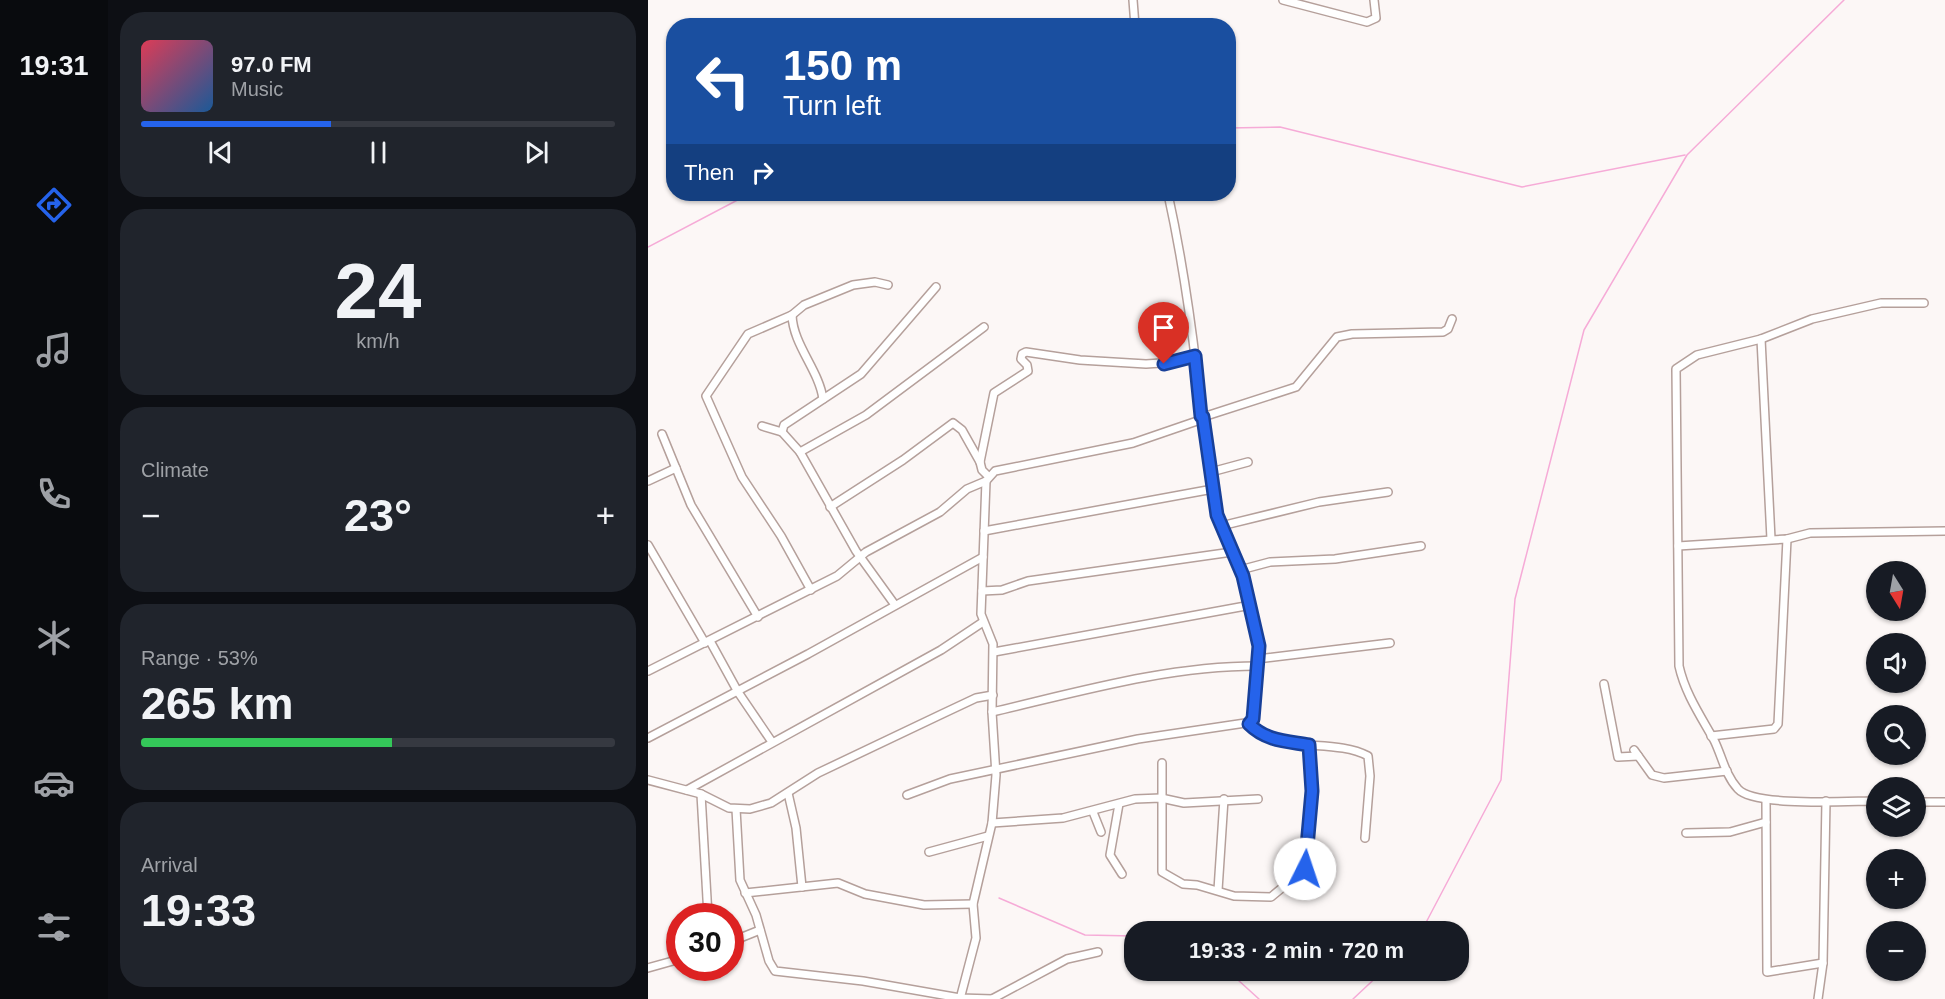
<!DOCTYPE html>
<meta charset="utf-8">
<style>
:root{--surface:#171b24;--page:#20242c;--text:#f1f3f6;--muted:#9ea1a6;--line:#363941;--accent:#2563eb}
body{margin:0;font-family:Arial,sans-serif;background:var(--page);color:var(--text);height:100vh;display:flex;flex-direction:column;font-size:22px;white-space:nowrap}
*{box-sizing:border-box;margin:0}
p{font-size:20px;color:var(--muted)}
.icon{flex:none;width:33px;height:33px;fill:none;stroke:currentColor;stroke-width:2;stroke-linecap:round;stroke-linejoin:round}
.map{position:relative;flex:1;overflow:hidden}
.panel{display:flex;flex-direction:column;gap:12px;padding:12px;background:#0d0f14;width:540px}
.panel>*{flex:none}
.banner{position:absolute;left:18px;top:18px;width:570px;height:183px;border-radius:24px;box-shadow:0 2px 4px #0004;background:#1a4fa0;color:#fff;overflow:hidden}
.needle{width:39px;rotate:169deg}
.controls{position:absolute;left:1218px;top:561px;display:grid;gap:12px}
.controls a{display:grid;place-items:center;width:60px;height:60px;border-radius:50%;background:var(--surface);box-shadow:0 2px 4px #0004;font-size:30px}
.speed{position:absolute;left:18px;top:903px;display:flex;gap:12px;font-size:30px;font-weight:700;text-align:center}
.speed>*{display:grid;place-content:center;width:78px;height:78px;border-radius:50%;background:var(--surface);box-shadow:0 2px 4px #0004;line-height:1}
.speed .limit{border:9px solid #d22;background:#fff;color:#111}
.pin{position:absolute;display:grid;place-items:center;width:51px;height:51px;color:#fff;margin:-62px -26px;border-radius:50% 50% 50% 0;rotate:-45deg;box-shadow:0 0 6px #0007}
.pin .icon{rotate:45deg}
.me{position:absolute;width:66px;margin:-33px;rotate:4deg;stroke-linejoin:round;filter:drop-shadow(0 0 4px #0008)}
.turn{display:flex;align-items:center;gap:21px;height:126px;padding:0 18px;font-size:27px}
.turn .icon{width:78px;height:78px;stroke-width:2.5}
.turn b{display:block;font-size:42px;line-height:51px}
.then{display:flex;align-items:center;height:57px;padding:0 18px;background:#0003;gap:12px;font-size:22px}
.big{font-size:45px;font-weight:700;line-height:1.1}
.panel .card{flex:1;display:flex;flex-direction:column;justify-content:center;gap:9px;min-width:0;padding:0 21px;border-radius:24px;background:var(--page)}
.panel .dial{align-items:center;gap:0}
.dial b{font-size:78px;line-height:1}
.song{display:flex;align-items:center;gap:18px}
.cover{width:72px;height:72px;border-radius:9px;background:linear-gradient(135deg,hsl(350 70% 55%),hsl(210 70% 35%))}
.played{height:6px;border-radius:3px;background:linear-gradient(90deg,var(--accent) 40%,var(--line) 40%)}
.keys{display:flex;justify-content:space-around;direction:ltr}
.heat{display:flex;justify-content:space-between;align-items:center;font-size:33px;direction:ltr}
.charge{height:9px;border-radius:4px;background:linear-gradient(90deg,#34c759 53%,var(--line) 0)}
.trip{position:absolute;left:476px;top:921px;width:345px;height:60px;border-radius:24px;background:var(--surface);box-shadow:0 2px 4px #0004;font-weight:700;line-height:60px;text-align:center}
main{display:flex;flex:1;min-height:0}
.dock{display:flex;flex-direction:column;width:108px;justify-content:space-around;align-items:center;background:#090b0e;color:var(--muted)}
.dock .icon{width:42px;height:42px}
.dock .current{color:var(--accent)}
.dock b{font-size:27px;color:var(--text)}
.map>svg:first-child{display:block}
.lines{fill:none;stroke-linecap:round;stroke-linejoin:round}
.stream{stroke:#f6abd7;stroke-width:1.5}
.street-casing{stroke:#b5a09b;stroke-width:10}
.street{stroke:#fff;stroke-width:7}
.route-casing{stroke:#184099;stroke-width:15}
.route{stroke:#2563eb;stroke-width:10}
</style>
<main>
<nav class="dock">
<b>19:31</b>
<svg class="icon current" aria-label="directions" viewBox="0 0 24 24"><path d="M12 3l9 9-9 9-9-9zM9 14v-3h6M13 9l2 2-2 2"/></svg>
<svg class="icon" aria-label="music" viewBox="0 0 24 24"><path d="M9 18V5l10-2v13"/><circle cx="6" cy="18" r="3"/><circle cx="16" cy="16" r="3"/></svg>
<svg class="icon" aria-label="phone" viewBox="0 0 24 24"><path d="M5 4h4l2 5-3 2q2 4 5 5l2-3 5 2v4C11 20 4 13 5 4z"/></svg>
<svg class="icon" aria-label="climate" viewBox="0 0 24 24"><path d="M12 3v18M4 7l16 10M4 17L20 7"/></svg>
<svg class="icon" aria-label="car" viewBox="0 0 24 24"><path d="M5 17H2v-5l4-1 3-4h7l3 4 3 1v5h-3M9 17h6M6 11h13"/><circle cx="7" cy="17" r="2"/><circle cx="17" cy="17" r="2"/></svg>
<svg class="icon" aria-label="filters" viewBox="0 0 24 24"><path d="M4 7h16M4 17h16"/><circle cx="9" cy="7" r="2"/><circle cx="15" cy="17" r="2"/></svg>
</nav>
<section class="panel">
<div class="card">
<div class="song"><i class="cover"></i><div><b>97.0 FM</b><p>Music</p></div></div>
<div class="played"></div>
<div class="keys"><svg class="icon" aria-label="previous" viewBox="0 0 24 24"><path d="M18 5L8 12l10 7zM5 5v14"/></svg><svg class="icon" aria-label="pause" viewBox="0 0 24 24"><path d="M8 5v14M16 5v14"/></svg><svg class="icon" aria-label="next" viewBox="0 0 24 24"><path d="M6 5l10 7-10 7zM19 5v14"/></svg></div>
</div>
<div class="card dial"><b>24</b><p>km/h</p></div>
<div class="card"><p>Climate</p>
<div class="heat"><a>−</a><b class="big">23°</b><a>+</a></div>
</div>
<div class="card"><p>Range · 53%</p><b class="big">265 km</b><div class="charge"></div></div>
<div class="card"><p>Arrival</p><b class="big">19:33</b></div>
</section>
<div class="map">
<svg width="1297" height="999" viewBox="0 0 1297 999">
<rect width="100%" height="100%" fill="#fcf7f6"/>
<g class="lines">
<g class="stream">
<path d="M 580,128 L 632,127 L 874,187 L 1037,155"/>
<path d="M 0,247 L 101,194"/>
<path d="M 351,898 L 437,935 L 486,936"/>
<path d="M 773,932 L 853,780 L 867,599 L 936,330 L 1039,155 L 1196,0"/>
<path d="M 579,970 L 611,999"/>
<path d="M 705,999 L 736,970"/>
</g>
<g class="street-casing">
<g id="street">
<path d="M 485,0 L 487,26"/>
<path d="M 635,0 L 719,22 L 728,18 L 726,0"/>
<path d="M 144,315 C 145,345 171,370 175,399"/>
<path d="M 1113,339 L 1123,539"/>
<path d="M 555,417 L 648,387 L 689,337 L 704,334 L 795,332 L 800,329 L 804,319"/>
<path d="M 114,426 L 134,432 L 152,452 L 208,551 L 247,605"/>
<path d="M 134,432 L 136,425 L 213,374 L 288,287"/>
<path d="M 14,434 L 43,505 L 110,617"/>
<path d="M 152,452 L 218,415 L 336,327"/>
<path d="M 563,472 L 600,462"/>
<path d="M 340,476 L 334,470 L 332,462 L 346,393 L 380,371 L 379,365 L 373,359 L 374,354 L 378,352 L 432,360 L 498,364 L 528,362 L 547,356"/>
<path d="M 0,481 L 28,468"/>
<path d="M 182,507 L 255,460 L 305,423 L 314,430 L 332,462"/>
<path d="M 573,526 L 671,502 L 740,492"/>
<path d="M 336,531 L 565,489"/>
<path d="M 0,545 L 57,643"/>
<path d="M 1030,546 L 1139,539 L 1162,533 L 1297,531"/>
<path d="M 592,570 L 622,562 L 687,559 L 773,546"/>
<path d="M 163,590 L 133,536 L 94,477 L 58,396 L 100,334 L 144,315 L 156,305 L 205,285 L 227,282 L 240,285"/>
<path d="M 334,591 L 354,590 L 380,581 L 584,552"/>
<path d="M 62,641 L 90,692 L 124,742"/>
<path d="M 346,652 L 603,605"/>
<path d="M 609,659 L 742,643"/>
<path d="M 0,671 L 189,576 L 218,552 L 292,512 L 319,489 L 338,481"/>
<path d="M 956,684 L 970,757 L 990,756"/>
<path d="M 344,712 C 430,692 519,666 609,666"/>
<path d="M 601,724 C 631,756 684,737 720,756 L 722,776 L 717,838"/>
<path d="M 1063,736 L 1126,729 L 1130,724 L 1139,539"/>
<path d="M 0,738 L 160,654 L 335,557"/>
<path d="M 986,750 L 1004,775 L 1016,778 L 1079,771"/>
<path d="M 514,763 L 514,872 L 535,884 L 549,885 L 586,896 L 623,897 L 657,869 L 664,791 L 661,745"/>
<path d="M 0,780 L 53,794 L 81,808 L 102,809 L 123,803 L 170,773 L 294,714 L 328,698 L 345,695"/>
<path d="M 39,790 L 293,650 L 335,622"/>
<path d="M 140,793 L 148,828 L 154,887"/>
<path d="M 53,794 L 60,916"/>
<path d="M 259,795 L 302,779 L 490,739 L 604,722 L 611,646 L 595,576 L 569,515 L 554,416"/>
<path d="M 1118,801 L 1119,972 L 1175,963"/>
<path d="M 1228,801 C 1201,801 1106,807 1090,789 C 1077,775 1074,756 1066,740 C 1052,715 1037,693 1031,666 L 1028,369 L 1049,355 L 1113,339 L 1164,319 L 1233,303 L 1276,303"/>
<path d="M 1268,802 L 1297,802"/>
<path d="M 471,804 L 462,855 L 474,874"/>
<path d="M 88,809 L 92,880 L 108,915 L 121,961 L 127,971 L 215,981 L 312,998 L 345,999"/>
<path d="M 445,812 L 453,832"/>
<path d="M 344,823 L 415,818 L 487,799 L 513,798 L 536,803 L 610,799"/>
<path d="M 1038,833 L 1082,832 L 1118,822"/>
<path d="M 281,852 L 340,836"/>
<path d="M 570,890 L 576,799"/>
<path d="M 97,893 L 190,883 L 217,894 L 276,905 L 325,904"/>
<path d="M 82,942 L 112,930"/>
<path d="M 0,968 L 32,959"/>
<path d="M 312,999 L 328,938 L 325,904 L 344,823 L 348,775 L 344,712 L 345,644 L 333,614 L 338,481 L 347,471 L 485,443 L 552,420 C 556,406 551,388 549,373 C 542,313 533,253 520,194"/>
<path d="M 344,999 L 419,959 L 450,952"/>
<path d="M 1170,999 L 1175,963 L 1178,801"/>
</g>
</g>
<use href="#street" class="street"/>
</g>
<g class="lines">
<g class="route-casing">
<path id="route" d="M 516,364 L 547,356 L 553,416 L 555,417 L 569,515 L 595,576 L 611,646 L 605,719 L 601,724 C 618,741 638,741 661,745 L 664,791 L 657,869"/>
</g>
<use href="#route" class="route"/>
</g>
</svg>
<div class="controls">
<a><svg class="needle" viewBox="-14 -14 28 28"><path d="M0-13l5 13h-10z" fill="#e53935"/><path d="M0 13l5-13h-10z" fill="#9ea1a6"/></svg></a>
<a><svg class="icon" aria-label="sound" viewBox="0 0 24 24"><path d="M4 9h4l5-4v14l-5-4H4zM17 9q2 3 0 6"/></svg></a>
<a><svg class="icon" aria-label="search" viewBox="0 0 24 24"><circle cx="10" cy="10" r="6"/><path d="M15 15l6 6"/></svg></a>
<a><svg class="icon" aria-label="layers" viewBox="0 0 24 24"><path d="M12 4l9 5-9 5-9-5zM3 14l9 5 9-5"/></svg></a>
<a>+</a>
<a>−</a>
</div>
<div class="speed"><div class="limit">30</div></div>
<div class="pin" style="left:516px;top:364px;background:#d93025"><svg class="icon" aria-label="arrive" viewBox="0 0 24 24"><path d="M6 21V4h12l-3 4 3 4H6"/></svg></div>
<svg class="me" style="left:657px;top:869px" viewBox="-20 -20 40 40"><circle r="19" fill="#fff"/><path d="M0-13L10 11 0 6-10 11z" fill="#2563eb"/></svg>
<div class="trip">19:33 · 2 min · 720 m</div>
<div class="banner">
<div class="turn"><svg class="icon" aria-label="left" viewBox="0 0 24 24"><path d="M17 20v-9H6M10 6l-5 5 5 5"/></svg><div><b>150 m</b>Turn left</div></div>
<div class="then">Then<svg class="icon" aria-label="right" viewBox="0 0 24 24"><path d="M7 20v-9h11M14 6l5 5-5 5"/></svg></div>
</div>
</div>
</main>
